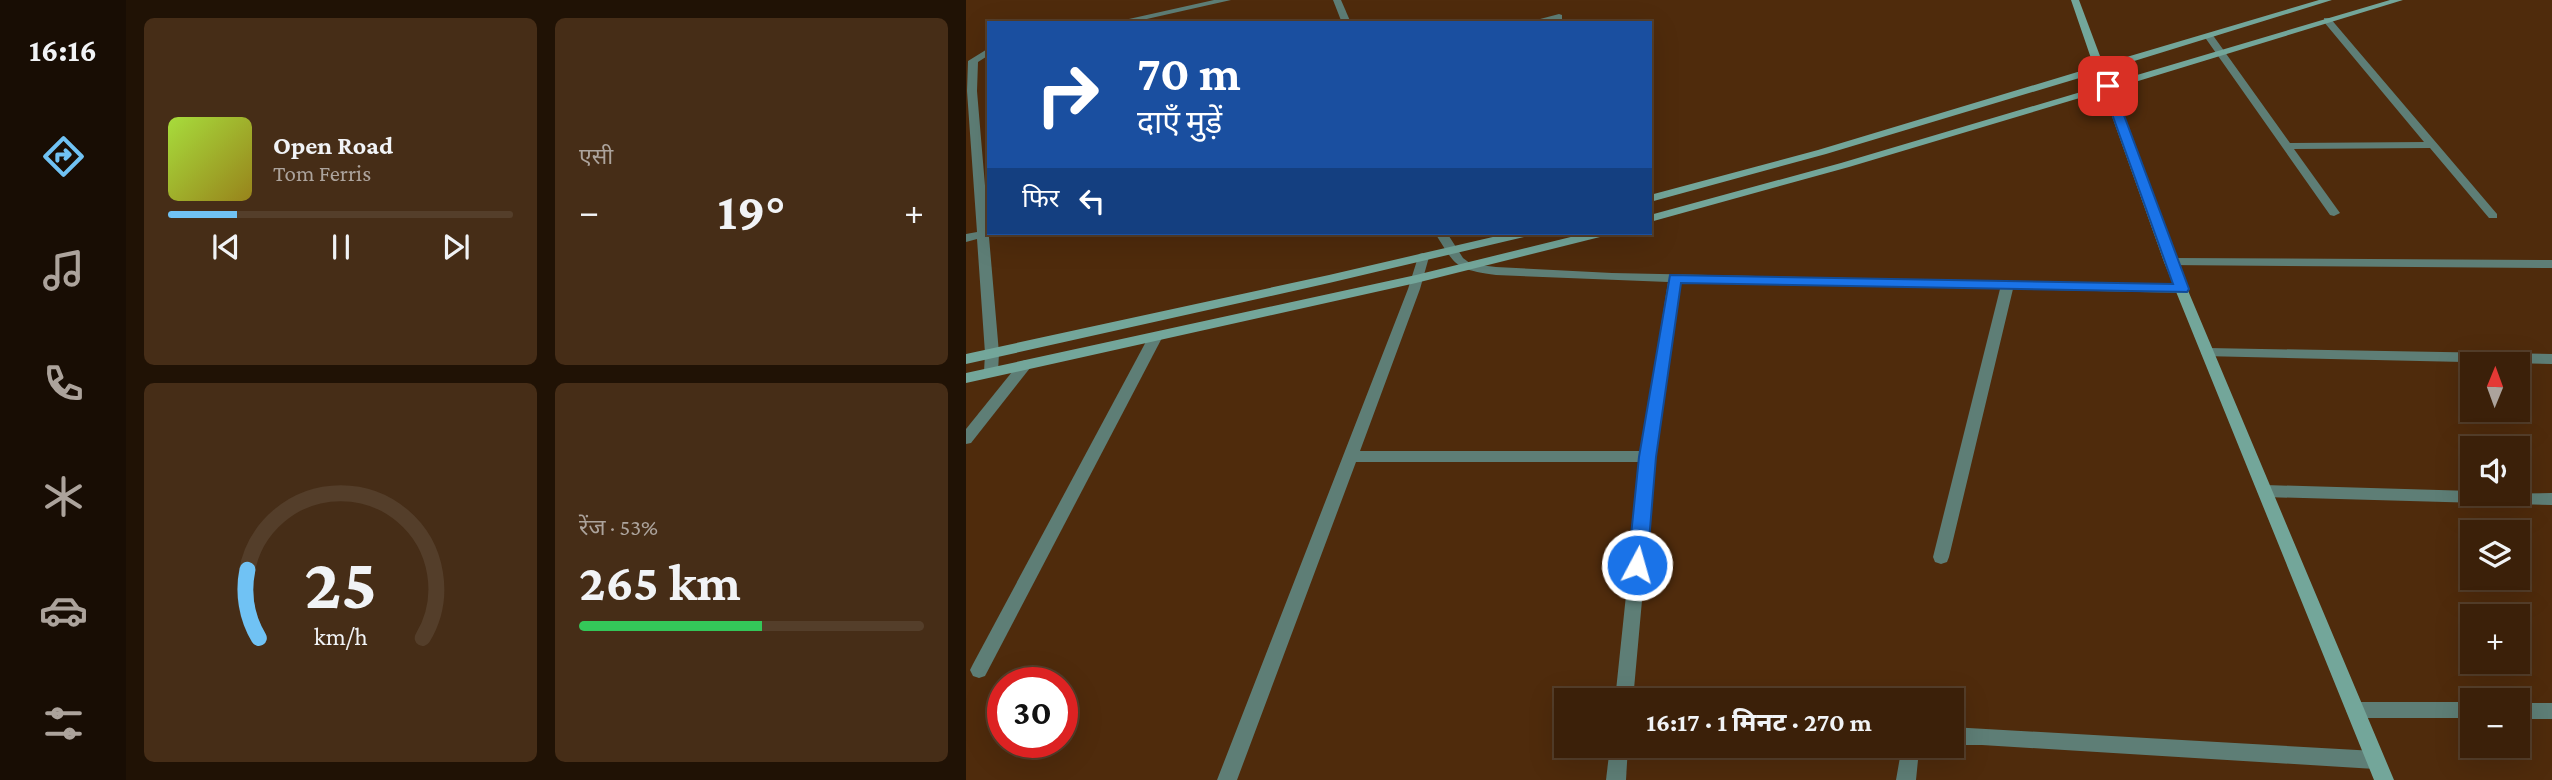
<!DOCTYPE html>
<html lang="hi">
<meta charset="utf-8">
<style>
:root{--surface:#3b2009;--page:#462d17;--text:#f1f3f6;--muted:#aca39c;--line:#543e2a;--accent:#70c2f4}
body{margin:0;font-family:"Crimson Pro","Noto Sans Devanagari",serif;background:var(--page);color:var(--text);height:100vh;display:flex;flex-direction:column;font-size:26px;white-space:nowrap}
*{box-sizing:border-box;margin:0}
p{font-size:23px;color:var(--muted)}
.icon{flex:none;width:38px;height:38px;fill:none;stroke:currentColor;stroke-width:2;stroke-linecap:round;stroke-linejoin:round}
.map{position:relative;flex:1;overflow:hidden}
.panel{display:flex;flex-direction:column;gap:18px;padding:18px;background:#201205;width:840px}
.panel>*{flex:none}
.hud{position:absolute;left:21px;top:21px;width:665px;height:214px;border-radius:0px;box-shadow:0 7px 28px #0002,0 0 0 2px var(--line);background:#1a4fa0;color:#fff;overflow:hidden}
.needle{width:46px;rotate:1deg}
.tools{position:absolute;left:1494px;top:352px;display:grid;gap:14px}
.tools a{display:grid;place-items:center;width:70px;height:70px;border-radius:0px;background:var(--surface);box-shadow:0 7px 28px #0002,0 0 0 2px var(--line);font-size:35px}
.speed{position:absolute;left:21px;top:667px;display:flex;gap:14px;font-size:35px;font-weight:700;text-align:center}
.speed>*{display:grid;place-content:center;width:91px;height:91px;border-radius:50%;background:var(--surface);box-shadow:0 7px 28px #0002,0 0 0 2px var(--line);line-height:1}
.speed .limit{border:10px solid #d22;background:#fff;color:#111}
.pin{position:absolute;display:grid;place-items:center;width:60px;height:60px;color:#fff;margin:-30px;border-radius:14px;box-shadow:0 4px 10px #0006}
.me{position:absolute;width:77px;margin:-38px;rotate:6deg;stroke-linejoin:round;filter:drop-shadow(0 0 5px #0008)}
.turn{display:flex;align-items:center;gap:24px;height:147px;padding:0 35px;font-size:32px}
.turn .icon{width:91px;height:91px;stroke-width:2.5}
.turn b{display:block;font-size:49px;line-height:60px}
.then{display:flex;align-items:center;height:66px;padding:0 35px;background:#0003;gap:14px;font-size:26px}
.big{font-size:52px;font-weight:700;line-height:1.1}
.panel .card{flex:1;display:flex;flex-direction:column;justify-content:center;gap:10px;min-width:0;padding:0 24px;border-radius:10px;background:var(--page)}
.panel .dial{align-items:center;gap:0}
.dial svg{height:182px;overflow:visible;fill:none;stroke:var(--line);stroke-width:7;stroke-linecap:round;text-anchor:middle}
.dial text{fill:var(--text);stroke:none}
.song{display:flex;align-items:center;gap:21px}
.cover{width:84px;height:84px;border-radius:10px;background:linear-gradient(135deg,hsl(80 70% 55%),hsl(50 70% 35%))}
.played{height:7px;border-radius:4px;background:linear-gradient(90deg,var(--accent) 20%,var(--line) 20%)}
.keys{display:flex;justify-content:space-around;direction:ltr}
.heat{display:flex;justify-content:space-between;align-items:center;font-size:38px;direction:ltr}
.charge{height:10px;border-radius:5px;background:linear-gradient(90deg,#34c759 53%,var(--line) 0)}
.panel .tiles{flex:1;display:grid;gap:18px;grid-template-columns:repeat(2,1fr)}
.trip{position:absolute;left:588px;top:688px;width:410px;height:70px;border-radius:0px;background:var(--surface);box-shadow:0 7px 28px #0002,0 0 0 2px var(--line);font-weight:700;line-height:70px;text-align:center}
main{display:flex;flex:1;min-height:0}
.tabs{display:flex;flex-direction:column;width:126px;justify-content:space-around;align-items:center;background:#180d04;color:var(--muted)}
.tabs .icon{width:49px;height:49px}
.tabs .selected{color:var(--accent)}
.tabs b{font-size:32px;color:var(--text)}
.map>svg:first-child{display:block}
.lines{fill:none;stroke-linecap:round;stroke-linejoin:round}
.street{fill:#5e7e76;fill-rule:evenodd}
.secondary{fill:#73a69a;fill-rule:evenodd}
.route{fill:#1a73e8;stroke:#114b97;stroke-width:2}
</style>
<main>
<nav class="tabs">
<b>16:16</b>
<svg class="icon selected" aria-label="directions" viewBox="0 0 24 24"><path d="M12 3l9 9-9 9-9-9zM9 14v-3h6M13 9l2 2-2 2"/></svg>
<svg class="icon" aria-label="music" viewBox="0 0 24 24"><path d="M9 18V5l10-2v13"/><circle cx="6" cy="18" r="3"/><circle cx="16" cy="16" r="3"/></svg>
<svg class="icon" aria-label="phone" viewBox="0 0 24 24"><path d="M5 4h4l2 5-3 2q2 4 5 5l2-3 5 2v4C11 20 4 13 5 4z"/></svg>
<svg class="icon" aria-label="climate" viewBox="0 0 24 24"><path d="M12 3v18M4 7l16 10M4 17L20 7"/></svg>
<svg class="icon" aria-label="car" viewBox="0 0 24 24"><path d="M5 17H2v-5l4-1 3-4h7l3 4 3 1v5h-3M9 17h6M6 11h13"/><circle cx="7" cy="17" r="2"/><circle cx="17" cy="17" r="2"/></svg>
<svg class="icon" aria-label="filters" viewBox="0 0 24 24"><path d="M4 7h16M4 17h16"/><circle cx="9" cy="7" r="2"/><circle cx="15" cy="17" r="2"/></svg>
</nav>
<section class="panel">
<div class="tiles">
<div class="card">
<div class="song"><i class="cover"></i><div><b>Open Road</b><p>Tom Ferris</p></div></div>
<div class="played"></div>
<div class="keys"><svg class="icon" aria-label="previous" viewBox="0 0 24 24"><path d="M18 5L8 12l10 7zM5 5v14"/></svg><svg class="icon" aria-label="pause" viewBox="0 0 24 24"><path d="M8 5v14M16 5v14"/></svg><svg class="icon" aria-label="next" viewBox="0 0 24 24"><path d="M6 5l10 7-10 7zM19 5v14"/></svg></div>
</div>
<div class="card"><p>एसी</p>
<div class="heat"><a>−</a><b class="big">19°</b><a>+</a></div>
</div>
<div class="card dial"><svg viewBox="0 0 100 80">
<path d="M14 69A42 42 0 1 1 86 69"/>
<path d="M14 69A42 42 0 0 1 9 39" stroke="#70c2f4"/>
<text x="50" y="56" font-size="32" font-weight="700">25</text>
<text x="50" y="72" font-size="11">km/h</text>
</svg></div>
<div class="card"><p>रेंज · 53%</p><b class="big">265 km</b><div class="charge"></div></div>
</div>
</section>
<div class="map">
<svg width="1586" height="780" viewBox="0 0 1586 780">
<rect width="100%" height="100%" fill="#4f2b0c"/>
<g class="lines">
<g class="street">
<path d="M 248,0 L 265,0 L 163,23 L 145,23 Z"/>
<path d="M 367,0 L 375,0 L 385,23 L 376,23 Z"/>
<path d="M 593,14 L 596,15 L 596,19 L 578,23 L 559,23 Z"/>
<path d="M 1358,18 L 1364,18 L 1531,214 L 1531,218 L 1523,218 L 1464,148 L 1328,149 L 1374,213 L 1368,216 L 1364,215 L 1238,36 L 1246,34 L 1324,143 L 1458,142 L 1358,22 Z"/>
<path d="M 23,48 L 23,55 L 12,62 L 11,91 L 23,233 L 29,233 L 23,237 L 33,353 L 32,372 L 25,377 L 18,372 L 19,353 L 11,239 L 0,242 L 0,234 L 11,232 L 1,91 L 2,61 Z"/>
<path d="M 469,233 L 481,233 L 497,258 L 505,264 L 530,267 L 646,273 L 1216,285 L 1222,289 L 1216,293 L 1047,289 L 983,557 L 981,562 L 975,564 L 969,562 L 967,557 L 1034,289 L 715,282 L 689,457 L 667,700 L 649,700 L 674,462 L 390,462 L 271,780 L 251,780 L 442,289 L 453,254 L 457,253 L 463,257 L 454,289 L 394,451 L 675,451 L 702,282 L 530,275 C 489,269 490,267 469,233 Z"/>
<path d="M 1204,258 L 1586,260 L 1586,268 L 1200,265 L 1198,262 L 1200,259 Z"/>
<path d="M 190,332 L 197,336 L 19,676 L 13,678 L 7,676 L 4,670 L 7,664 L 183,336 Z"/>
<path d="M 1242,348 L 1586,354 L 1586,364 L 1237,356 L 1235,353 L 1237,350 Z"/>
<path d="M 59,360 L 64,362 L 66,365 L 64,368 L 5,443 L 0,444 L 0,429 L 54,362 Z"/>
<path d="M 1299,485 L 1507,491 L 1507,494 L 1586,493 L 1586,505 L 1299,497 L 1294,495 L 1291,491 L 1294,487 Z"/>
<path d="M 1389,702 L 1507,702 L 1507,718 L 1389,718 L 1383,716 L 1380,710 L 1383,704 Z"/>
<rect x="1552" y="703" width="34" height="16"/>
<path d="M 985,727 L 1409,751 L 1416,754 L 1418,760 L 1416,766 L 1409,769 L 1016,745 L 985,745 Z"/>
<path d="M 644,746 L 662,746 L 660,780 L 640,780 Z"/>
<path d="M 940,746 L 960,746 L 952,760 L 950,780 L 930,780 L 934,757 Z"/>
</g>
<g class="secondary">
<path d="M 1105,0 L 1113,0 L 1137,64 L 1353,0 L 1366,0 L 1139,70 L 1144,83 L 1424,0 L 1437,0 L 1146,89 L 1210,262 L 1428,780 L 1408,780 L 1198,262 L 1137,91 L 883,167 L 684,222 L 684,215 L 875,163 L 1135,86 L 1130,73 L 860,154 L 684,202 L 684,195 L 852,150 L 1128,67 Z"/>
<path d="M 544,233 L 564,233 L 558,237 L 363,283 L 0,364 L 0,354 L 363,275 Z"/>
<path d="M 621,233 L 640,233 L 638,236 L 450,283 L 0,383 L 0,373 L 450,275 Z"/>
</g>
</g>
<path class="route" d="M 1142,83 L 1147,86 L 1223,289 L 1221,292 L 715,283 L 690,457 L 681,565 L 678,571 L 671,573 L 665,571 L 662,565 L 673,457 L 704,275 L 1207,284 L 1136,86 Z"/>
</svg>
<div class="tools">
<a><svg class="needle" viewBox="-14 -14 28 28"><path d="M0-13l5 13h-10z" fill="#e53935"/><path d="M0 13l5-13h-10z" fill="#aca39c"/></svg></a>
<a><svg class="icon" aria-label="sound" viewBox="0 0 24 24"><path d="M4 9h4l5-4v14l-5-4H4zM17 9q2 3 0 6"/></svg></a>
<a><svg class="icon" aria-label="layers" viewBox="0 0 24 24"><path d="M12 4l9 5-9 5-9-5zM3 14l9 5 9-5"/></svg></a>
<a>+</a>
<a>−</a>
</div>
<div class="speed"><div class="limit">30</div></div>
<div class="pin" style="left:1142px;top:86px;background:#d93025"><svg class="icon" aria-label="arrive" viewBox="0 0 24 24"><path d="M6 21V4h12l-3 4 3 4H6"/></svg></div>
<svg class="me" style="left:671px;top:565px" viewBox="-20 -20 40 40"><circle r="17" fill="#1a73e8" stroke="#fff" stroke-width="3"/><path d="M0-11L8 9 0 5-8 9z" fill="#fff"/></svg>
<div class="trip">16:17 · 1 मिनट · 270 m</div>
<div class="hud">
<div class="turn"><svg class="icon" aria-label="right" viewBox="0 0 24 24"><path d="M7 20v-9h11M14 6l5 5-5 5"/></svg><div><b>70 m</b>दाएँ मुड़ें</div></div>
<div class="then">फिर<svg class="icon" aria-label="left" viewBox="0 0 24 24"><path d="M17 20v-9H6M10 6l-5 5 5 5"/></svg></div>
</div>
</div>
</main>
